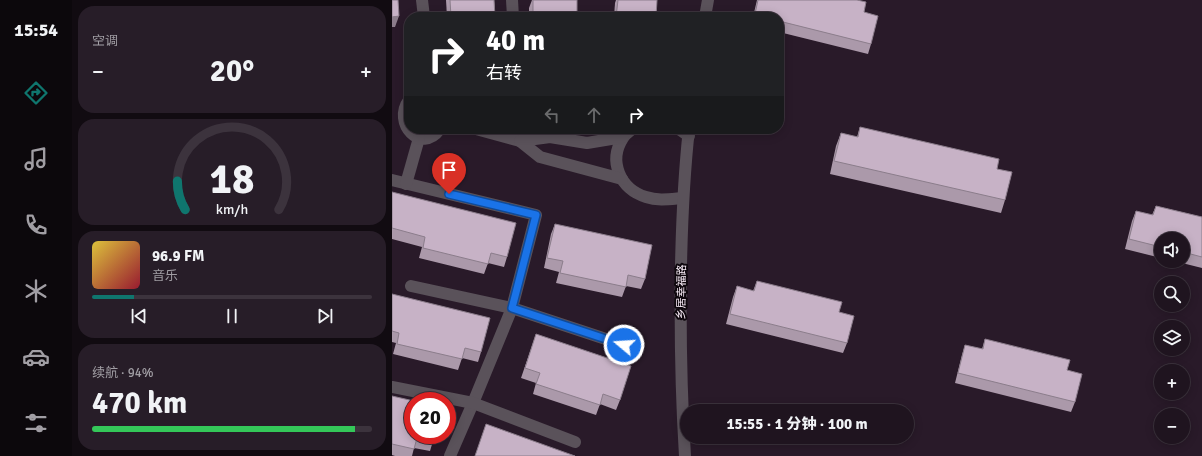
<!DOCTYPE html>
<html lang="zh">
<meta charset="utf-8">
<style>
:root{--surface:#1f141f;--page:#271d28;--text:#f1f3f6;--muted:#a19ea4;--line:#3c333d;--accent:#0f766e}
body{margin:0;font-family:Signika,"Noto Sans SC",sans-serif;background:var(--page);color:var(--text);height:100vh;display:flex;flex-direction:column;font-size:15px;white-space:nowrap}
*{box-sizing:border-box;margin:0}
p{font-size:13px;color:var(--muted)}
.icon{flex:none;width:22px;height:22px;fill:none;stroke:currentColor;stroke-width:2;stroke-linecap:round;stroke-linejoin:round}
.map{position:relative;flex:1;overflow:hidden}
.sheet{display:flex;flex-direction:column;gap:6px;padding:6px;background:#110b11;width:320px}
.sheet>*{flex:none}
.guide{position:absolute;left:12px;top:12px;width:380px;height:122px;border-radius:16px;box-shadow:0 2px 10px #0003,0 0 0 1px var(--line);background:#202124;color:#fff;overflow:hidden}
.buttons{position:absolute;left:762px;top:232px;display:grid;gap:8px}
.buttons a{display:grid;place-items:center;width:36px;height:36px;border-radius:50%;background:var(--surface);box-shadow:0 2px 10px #0003,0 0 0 1px var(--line);font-size:20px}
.speed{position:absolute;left:12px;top:392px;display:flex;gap:8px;font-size:20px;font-weight:700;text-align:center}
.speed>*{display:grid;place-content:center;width:52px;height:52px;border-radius:50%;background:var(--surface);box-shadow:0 2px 10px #0003,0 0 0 1px var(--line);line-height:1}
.speed .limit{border:6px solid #d22;background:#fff;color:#111}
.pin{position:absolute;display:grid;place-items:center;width:34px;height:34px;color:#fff;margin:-41px -17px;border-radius:50% 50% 50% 0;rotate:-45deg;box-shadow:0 0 4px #0007}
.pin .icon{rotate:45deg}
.me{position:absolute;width:44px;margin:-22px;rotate:288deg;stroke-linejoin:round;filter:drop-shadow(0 0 3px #0008)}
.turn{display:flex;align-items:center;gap:14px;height:84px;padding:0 16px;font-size:18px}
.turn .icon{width:52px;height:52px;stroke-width:2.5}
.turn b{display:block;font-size:28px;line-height:34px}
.lanes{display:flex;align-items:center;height:38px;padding:0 16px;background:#0003;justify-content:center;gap:20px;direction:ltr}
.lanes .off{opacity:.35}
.big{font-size:30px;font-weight:800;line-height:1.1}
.sheet .tile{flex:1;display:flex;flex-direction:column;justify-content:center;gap:6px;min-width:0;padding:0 14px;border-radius:16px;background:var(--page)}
.sheet .dial{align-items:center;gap:0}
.dial svg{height:104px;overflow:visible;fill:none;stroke:var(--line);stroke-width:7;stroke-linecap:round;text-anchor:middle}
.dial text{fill:var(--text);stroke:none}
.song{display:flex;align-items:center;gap:12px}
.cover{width:48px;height:48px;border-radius:6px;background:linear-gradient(135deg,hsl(50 70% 55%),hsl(350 70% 35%))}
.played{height:4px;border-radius:2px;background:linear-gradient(90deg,var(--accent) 15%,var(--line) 15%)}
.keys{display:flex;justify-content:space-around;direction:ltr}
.heat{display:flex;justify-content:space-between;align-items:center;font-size:22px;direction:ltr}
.charge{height:6px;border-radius:3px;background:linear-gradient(90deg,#34c759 94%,var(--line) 0)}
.trip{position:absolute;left:288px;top:404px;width:234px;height:40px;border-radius:20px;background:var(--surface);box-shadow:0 2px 10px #0003,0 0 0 1px var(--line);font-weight:800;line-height:40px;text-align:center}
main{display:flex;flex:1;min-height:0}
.tab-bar{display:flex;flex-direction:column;width:72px;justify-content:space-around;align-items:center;background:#0c080c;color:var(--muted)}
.tab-bar .icon{width:28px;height:28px}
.tab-bar .selected{color:var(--accent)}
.tab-bar b{font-size:18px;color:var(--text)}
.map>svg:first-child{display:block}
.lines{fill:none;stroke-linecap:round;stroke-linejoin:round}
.minor{stroke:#5a525a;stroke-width:12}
.wall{fill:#ab99aa}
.shaded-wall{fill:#8b7d8b}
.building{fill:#c7b2c6;stroke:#8b7d8b}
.route-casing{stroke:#114b97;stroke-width:10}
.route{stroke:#1a73e8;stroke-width:7}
.labels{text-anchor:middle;stroke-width:4;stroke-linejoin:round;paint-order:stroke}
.street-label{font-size:11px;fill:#fbeffa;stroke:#0e070d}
</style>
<main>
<nav class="tab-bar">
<b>15:54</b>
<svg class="icon selected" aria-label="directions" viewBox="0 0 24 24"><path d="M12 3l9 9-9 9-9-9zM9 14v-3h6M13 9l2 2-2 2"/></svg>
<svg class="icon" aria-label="music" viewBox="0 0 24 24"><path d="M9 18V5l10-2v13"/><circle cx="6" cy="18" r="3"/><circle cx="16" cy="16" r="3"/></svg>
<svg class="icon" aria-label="phone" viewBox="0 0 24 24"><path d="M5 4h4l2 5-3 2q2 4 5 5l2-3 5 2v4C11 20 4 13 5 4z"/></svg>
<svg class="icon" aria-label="climate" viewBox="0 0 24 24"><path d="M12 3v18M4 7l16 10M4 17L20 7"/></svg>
<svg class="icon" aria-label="car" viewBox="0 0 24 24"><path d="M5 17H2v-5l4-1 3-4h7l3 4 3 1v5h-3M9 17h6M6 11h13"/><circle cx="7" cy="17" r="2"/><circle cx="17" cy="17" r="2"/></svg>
<svg class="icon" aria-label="filters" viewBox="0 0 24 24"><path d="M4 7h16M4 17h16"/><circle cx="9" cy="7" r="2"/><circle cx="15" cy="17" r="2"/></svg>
</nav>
<section class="sheet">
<div class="tile"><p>空调</p>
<div class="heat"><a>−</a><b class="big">20°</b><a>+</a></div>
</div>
<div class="tile dial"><svg viewBox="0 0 100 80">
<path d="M14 69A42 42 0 1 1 86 69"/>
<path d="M14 69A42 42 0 0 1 8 47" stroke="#0f766e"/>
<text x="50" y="56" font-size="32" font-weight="700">18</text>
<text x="50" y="72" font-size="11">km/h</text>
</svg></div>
<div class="tile">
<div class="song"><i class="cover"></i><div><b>96.9 FM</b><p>音乐</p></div></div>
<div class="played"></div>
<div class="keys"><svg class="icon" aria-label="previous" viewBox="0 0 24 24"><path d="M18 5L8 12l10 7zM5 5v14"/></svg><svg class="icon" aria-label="pause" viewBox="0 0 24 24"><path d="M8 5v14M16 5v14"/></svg><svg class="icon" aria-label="next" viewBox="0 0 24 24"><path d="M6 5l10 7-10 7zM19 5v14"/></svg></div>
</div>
<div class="tile"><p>续航 · 94%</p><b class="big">470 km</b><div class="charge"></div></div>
</section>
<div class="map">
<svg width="810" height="456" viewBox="0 0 810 456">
<rect width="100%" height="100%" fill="#291a29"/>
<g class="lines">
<g class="minor">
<path d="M 30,0 L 32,17"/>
<path d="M 120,0 L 121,17"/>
<path d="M 313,17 L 316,0"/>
<path d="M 17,100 C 0,123 29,155 48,129"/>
<path d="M 84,129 L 128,141"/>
<path d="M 240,129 C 237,132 233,134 231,138 C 216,161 228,189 254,197 C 266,201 278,199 291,198"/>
<path d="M 287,129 L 297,136"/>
<path d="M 230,179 L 148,157 L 128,141 L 158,137 L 195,143 L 231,137"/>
<path d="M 0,180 L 144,215 L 120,308 L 81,403 L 58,456"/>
<path d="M 14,184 L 27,138"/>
<path d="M 19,286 L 120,308 L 232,345"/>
<path d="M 0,387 L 81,403 L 183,442"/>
<path d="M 293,456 C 289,392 288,329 289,265 C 290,219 292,174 297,129"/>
</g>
</g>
<g class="wall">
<path d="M 54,0 L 102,0 L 103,17 L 55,17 Z"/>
<path d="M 140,0 L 185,0 L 185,17 L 137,17 L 137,8 Z"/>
<path d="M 224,0 L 265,0 L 264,17 L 222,17 L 223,3 Z"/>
<path d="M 365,0 L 465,0 L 472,12 L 479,44 L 476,54 L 387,32 L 387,17 L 361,17 Z"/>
<path d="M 468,127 L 605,169 L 613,200 L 609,213 L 438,174 L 444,146 L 449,133 L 465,137 Z"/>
<path d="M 0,192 L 115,257 L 112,267 L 96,263 L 92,274 L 27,258 L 30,247 L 0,239 Z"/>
<path d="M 764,206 L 810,217 L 810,268 L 782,261 L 791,261 L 791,239 L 769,239 L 769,258 L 733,249 L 740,221 L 744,211 L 760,215 Z"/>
<path d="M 163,224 L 253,279 L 249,289 L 234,286 L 230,297 L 164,283 L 167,272 L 152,268 L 159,234 Z"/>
<path d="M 365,281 L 447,312 L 455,343 L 451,353 L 334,324 L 341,297 L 345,286 L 361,291 Z"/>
<path d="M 0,295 L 89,352 L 86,362 L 70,358 L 66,370 L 1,354 L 4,343 L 0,342 Z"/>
<path d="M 144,334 L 228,400 L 224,410 L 208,404 L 204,415 L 141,394 L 144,383 L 129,378 Z"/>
<path d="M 593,339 L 675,370 L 683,402 L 679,412 L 563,383 L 570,355 L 573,345 L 590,349 Z"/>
<path d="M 0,396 L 41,441 L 38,451 L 22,448 L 20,456 L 3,456 L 0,455 Z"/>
</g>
<path class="shaded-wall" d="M 7,16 L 3,27 L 0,27 L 0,17 Z"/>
<g class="building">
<path d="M 0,0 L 6,0 L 7,16 L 0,17 Z"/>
<path d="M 58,0 L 102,0 L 103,17 L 59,17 Z"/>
<rect x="141" y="0" width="44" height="17"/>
<path d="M 226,0 L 265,0 L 264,17 L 224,17 Z"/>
<path d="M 366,0 L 465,0 L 474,2 L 472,12 L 486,16 L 479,44 L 387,21 L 387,17 L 373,17 L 363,14 Z"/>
<path d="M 468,127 L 607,159 L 605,169 L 620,172 L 613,200 L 442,161 L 449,133 L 466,137 Z"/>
<path d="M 0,192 L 124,223 L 115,257 L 99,253 L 96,264 L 31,248 L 33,237 L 0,228 Z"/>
<path d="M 764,206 L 810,217 L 810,257 L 791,252 L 791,239 L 769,239 L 769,247 L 737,239 L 744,211 L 761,215 Z"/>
<path d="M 163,224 L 260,245 L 253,279 L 236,275 L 234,287 L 168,273 L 171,261 L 155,258 Z"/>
<path d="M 365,281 L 450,302 L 447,312 L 462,316 L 455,343 L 338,314 L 345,286 L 362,291 Z"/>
<path d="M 0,294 L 98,318 L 89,352 L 73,348 L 70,359 L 5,344 L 7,333 L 0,331 Z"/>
<path d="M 144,334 L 239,366 L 228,400 L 211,394 L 208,405 L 144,384 L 148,373 L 133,368 Z"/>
<path d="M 593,339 L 678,360 L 675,370 L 690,374 L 683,402 L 566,373 L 573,345 L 591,349 Z"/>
<path d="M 0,396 L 22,401 L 21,401 L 21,435 L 43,435 L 41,441 L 25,438 L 22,449 L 0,444 Z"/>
<path d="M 94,424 L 183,456 L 83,456 Z"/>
</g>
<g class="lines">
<g class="route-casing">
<path id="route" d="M 57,194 L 144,215 L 120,308 L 232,345"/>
</g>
<use href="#route" class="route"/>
</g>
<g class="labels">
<g class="street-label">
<text transform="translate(289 292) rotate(-89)" y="4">乡居幸福路</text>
</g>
</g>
</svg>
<div class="buttons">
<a><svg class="icon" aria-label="sound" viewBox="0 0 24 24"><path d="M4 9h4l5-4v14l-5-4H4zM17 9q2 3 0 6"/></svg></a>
<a><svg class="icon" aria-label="search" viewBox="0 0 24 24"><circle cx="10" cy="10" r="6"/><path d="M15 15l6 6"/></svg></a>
<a><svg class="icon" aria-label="layers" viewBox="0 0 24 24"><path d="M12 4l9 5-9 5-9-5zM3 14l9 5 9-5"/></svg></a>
<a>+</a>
<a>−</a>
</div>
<div class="speed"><div class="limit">20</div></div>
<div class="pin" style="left:57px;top:194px;background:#d93025"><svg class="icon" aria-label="arrive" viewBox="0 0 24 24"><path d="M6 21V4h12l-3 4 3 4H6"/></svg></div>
<svg class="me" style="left:232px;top:345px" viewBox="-20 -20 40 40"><circle r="17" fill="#1a73e8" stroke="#fff" stroke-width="3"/><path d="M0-11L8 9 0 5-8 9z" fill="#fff"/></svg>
<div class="trip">15:55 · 1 分钟 · 100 m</div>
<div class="guide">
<div class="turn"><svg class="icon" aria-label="right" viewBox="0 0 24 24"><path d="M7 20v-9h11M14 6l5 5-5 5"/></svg><div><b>40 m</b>右转</div></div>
<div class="lanes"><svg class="icon off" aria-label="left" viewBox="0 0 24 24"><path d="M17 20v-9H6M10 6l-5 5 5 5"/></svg><svg class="icon off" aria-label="ahead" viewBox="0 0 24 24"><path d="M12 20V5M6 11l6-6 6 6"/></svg><svg class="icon" aria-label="right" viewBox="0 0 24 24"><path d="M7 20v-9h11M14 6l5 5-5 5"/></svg></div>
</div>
</div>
</main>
